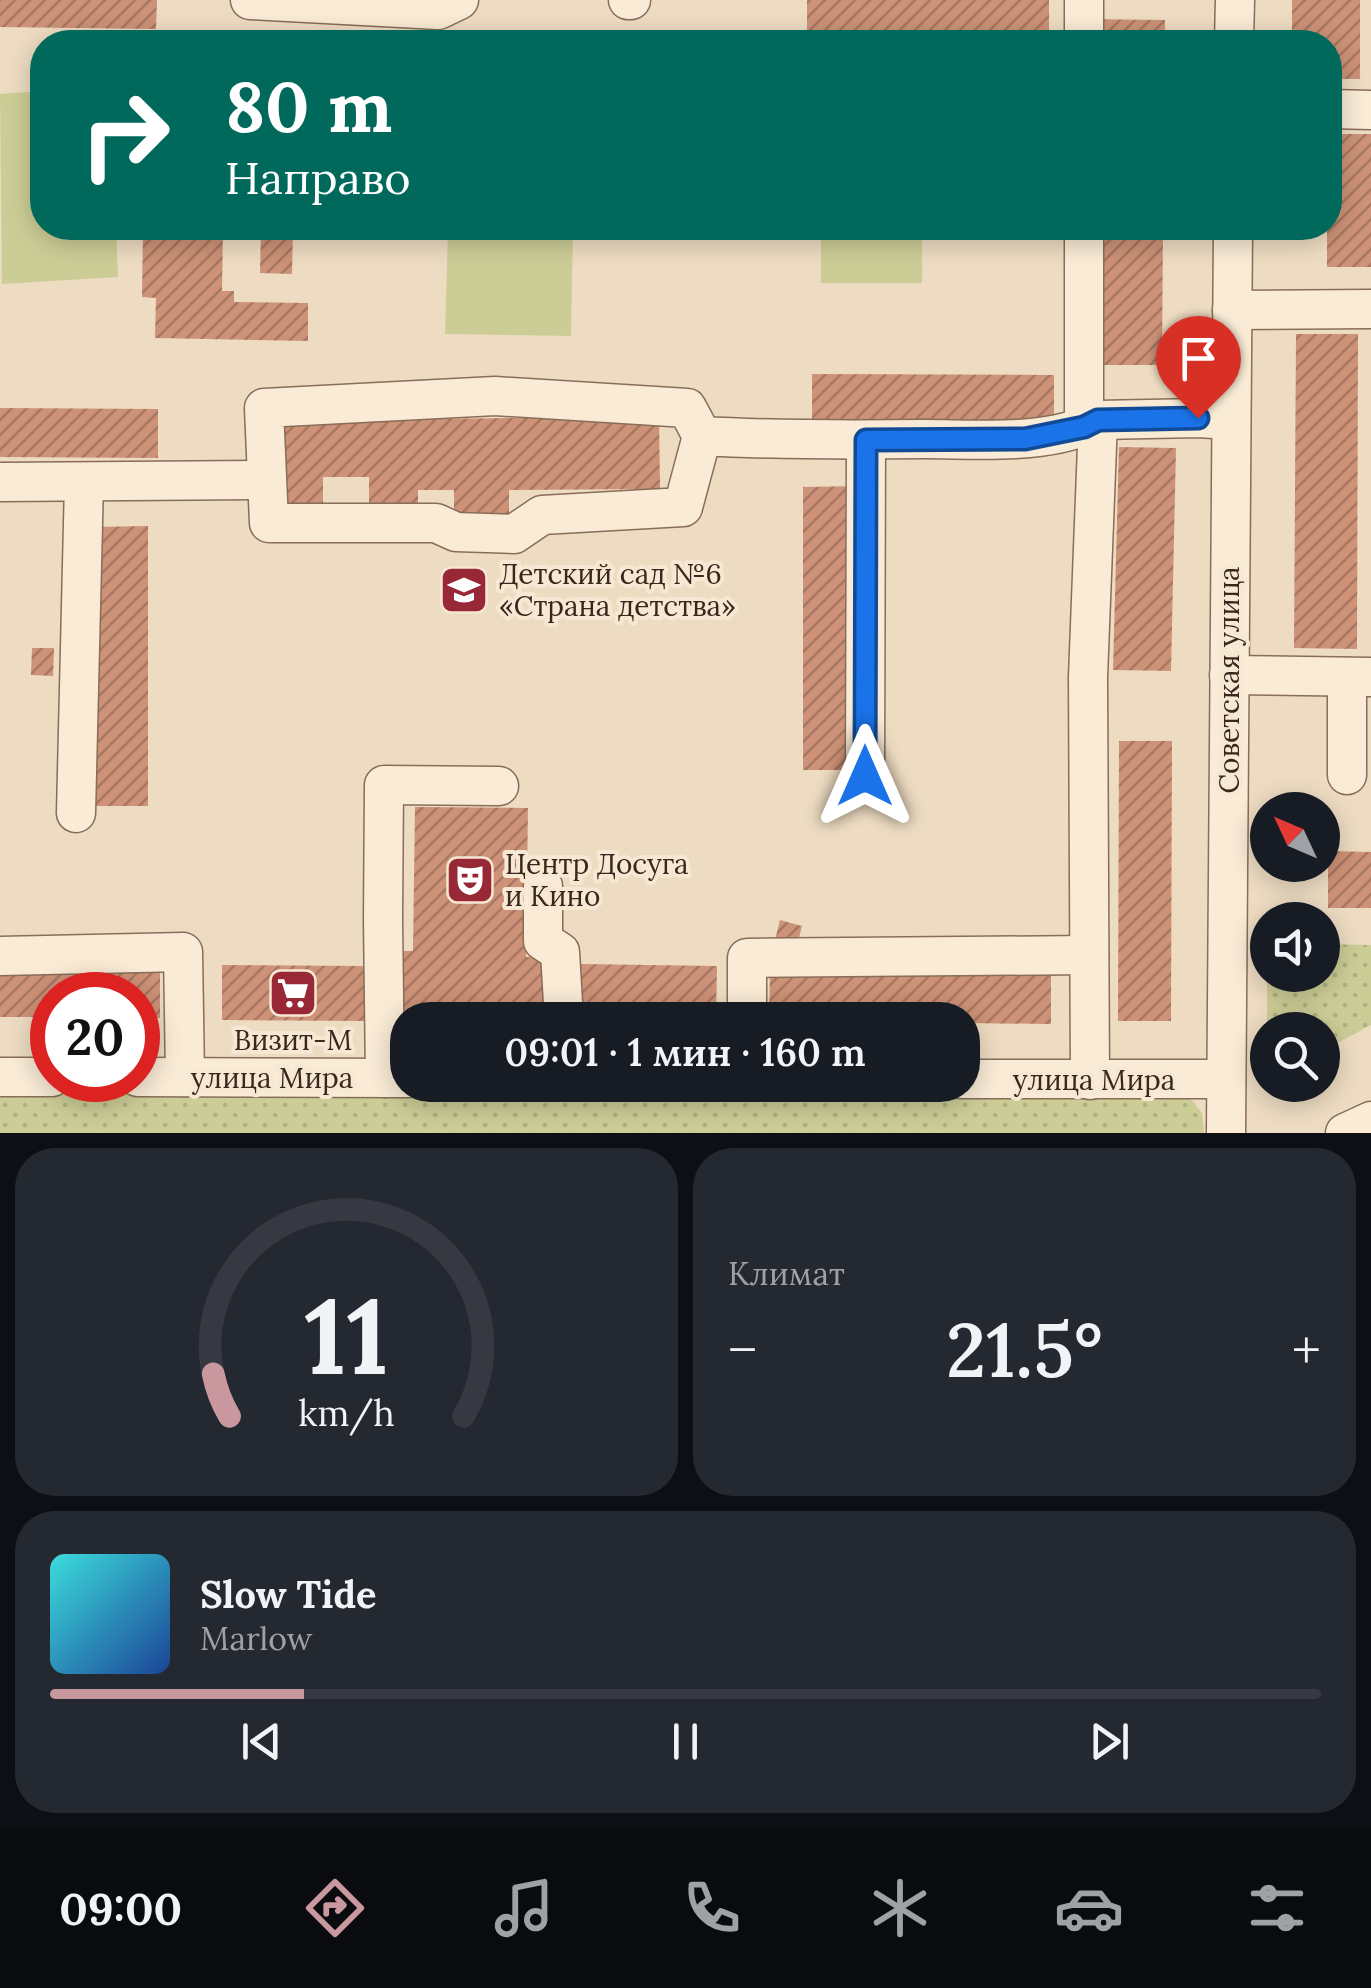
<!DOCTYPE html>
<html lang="ru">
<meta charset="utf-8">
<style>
:root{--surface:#171b24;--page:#242831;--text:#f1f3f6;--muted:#9ea1a6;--line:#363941;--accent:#c9989f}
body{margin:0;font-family:Lora,serif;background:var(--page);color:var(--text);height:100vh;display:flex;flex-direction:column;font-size:38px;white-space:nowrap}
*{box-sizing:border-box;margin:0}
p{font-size:32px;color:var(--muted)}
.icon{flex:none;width:55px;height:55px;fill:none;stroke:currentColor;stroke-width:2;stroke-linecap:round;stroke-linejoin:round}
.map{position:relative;height:1133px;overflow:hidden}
.sheet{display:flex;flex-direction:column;gap:15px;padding:15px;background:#0d0f14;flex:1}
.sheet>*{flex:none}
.guide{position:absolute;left:30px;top:30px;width:1312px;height:210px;border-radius:40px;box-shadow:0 5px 25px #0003;background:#00695c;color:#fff;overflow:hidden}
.needle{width:65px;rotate:314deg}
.tools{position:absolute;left:1250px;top:792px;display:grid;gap:20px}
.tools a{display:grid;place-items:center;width:90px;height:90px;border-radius:50%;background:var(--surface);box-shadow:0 5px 25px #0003;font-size:50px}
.speed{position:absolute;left:30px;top:972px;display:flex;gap:20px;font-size:50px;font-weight:700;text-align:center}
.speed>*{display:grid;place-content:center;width:130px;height:130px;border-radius:50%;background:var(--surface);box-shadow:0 5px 25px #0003;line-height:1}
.speed .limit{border:15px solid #d22;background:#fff;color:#111}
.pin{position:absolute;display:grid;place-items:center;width:85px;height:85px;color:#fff;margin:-102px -42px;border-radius:50% 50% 50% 0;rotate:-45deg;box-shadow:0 0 10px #0007}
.pin .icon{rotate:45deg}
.me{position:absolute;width:110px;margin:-55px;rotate:0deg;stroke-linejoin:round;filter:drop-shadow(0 0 8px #0008)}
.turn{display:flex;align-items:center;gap:35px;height:210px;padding:0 30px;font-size:45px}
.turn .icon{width:130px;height:130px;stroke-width:2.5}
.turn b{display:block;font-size:70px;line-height:85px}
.big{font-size:75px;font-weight:600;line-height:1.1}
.sheet .card{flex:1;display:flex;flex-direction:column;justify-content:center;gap:15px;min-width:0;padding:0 35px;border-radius:40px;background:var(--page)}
.sheet .dial{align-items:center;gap:0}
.dial svg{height:260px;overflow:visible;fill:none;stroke:var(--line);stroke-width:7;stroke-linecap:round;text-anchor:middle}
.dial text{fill:var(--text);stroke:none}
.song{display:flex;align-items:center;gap:30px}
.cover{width:120px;height:120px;border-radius:15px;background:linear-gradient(135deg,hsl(180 70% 55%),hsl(220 70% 35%))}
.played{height:10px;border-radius:5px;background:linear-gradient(90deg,var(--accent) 20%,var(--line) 20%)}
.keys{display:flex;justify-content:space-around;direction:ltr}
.heat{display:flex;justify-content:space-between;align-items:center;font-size:55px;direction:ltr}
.sheet .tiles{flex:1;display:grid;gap:15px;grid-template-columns:1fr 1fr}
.card:last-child{grid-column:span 2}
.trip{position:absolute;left:390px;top:1002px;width:590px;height:100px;border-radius:40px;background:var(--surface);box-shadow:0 5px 25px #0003;font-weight:600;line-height:100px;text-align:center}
.tab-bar{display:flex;height:160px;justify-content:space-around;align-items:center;background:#090b0e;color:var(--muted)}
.tab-bar .icon{width:70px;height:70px}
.tab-bar .on{color:var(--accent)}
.tab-bar b{font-size:45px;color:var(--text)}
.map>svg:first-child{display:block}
.park{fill:url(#park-dots)}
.pitch{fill:#cccd96}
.building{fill:url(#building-hatch)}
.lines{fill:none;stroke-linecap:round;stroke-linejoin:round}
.minor-casing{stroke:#886d59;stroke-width:41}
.minor{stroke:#f9ebd5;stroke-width:38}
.route-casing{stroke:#114b97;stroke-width:25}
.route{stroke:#1a73e8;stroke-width:18}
.labels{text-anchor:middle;stroke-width:8;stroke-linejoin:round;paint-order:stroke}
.poi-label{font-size:28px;fill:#38271d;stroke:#f6e8d2;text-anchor:start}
.street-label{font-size:28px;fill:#38271d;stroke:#f6e8d2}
</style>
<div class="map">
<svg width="1371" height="1133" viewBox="0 0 1371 1133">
<defs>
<pattern id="park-dots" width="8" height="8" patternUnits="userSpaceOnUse" patternTransform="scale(2.5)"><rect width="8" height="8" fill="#cccd96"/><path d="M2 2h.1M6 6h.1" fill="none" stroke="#b0b081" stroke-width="1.8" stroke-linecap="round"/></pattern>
<pattern id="building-hatch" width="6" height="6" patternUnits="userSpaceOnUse" patternTransform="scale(2.5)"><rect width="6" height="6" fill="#cd9277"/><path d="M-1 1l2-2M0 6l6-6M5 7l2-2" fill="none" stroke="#a77761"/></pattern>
</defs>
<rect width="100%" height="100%" fill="#eedcc2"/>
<g class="park">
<path d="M 1267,943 L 1268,975 L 1322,975 L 1323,944 L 1371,945 L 1371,1025 L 1339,1042 L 1323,1042 L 1322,1030 L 1268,1030 L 1267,1040 Z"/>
<path d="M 0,1090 L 1171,1098 L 1191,1099 L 1202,1113 L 1204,1133 L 0,1133 Z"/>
</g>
<g class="pitch">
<path d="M 42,91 L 42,228 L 116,228 L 118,277 L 2,284 L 0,94 Z"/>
<path d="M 418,228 L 573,228 L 571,336 L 445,334 L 448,232 L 417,231 Z"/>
<rect x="821" y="228" width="101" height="55"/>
</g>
<g class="building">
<path d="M 0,0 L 157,0 L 156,29 L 0,27 Z"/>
<path d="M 807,0 L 1049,0 L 1049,35 L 807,34 Z"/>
<path d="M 1292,0 L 1360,0 L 1360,79 L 1330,79 L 1330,42 L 1292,42 Z"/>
<path d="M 1078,19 L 1165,20 L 1165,42 L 1078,42 Z"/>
<path d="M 1330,134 L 1371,134 L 1371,267 L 1327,267 L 1327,228 L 1330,228 Z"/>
<path d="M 143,228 L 223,228 L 222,291 L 234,291 L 234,302 L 308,303 L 308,341 L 155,338 L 156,298 L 142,297 Z"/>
<path d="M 261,228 L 293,228 L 292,274 L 260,273 Z"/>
<path d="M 1098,228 L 1163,228 L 1162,365 L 1080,365 Z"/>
<path d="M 1296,334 L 1358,334 L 1357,649 L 1294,648 Z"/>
<path d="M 812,374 L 1054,375 L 1054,424 L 812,423 Z"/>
<path d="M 0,408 L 158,409 L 158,458 L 0,457 Z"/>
<path d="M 659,416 L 660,489 L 509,490 L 509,521 L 454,521 L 454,490 L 418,490 L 418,507 L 369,508 L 369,477 L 323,477 L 323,510 L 272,510 L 271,421 Z"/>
<path d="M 1119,447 L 1176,448 L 1171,671 L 1113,670 Z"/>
<path d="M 857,486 L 857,770 L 803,770 L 803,487 Z"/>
<path d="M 148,526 L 148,806 L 93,806 L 93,527 Z"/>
<path d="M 32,648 L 54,648 L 53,676 L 31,675 Z"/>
<path d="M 1119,741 L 1172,741 L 1171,1021 L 1118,1021 Z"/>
<path d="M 415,807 L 528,808 L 526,957 L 543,957 L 543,1019 L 397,1018 L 397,951 L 413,951 Z"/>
<path d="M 1328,851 L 1371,852 L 1371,908 L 1328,908 Z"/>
<path d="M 780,920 L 802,926 L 797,946 L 775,940 Z"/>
<path d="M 580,964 L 717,966 L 716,1020 L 579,1019 Z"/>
<path d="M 222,965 L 365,966 L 364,1021 L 222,1020 Z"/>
<path d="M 0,968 L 160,969 L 160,1018 L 138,1018 L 138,995 L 52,995 L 52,1017 L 0,1017 Z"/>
<path d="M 770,971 L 1051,974 L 1051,1024 L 962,1023 L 962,1020 L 769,1020 Z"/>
</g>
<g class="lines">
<g class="minor-casing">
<g id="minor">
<path d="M 250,0 L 438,10 L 459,0"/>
<path d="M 628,0 L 631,0"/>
<path d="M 1084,42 L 1084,0"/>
<path d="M 1234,42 L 1235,0"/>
<path d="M 1330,109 L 1371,110"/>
<path d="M 1232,310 L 1371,309"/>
<path d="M 1098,420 L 1198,418 L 1231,420"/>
<path d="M 1084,427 L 1084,228"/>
<path d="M 702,436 L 687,408 L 495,396 L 264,408 L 269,523 L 436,523 L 456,532 L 514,534 L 542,515 L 683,507 L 702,436 C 776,440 850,440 924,439 C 979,439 1049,446 1098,420 L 1088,677 L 1090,1080"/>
<path d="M 0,482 L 266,480"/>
<path d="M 1229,675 L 1371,677"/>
<path d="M 1347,677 L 1347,775"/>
<path d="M 865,776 L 866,440"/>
<path d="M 76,813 L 84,482"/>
<path d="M 543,886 L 543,941 L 560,952 L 564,1020"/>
<path d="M 0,956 L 183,952 L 185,1077"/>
<path d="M 747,1020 L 747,958 L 1089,955"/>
<path d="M 0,1077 L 52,1077"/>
<path d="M 138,1077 L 408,1078"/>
<path d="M 385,1078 L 383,919 L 384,785 L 499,786"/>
<path d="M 962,1079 L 1226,1079"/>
<path d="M 1226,1133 L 1233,228"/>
<path d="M 1345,1133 L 1371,1121"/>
</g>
</g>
<use href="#minor" class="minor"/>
</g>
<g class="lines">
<g class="route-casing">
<path id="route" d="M 865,776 L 866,440 L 1025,439 L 1084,427 L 1098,420 L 1198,418"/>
</g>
<use href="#route" class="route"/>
</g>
<defs>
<g id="school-square" transform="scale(2.5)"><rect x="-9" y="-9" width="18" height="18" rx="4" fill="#982835" stroke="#f6e8d2"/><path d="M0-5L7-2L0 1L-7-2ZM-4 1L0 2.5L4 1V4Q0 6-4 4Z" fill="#fff"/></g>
<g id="theatre-square" transform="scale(2.5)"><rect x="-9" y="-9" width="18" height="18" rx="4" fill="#982835" stroke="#f6e8d2"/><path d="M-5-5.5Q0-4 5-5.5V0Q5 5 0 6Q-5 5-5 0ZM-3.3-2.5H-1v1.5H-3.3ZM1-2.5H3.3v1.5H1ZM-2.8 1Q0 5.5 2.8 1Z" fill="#fff"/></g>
<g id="supermarket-square" transform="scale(2.5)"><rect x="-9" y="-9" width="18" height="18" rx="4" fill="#982835" stroke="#f6e8d2"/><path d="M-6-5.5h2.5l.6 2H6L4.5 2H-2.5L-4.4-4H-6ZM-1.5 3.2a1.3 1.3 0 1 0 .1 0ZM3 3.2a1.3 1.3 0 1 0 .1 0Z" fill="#fff"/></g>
</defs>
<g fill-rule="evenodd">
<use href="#school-square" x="464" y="590"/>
<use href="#theatre-square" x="470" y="880"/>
<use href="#supermarket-square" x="293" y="993"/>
</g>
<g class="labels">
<g class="poi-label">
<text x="499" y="584">Детский сад №6<tspan x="499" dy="32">«Страна детства»</tspan></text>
<text x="505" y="874">Центр Досуга<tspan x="505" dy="32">и Кино</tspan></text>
<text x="293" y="1050" text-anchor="middle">Визит-М</text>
</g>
<g class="street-label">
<text transform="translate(1229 680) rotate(-90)" y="10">Советская улица</text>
<text x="272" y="1088">улица Мира</text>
<text x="1094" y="1090">улица Мира</text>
</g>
</g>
</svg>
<div class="tools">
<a><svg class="needle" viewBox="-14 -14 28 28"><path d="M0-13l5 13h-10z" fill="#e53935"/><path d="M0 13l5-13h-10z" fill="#9ea1a6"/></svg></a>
<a><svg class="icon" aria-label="sound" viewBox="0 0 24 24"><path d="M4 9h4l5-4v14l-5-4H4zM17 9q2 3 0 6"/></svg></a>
<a><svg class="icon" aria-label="search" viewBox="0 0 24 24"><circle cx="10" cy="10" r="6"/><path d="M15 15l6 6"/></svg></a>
</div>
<div class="speed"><div class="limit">20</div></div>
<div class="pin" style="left:1198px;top:418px;background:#d93025"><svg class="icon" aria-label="arrive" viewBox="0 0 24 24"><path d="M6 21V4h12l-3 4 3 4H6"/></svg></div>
<svg class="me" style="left:865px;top:776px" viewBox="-20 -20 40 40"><path d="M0-17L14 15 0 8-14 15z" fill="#1a73e8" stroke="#fff" stroke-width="4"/></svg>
<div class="trip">09:01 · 1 мин · 160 m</div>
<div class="guide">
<div class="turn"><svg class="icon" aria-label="right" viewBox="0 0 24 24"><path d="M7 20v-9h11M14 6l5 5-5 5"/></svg><div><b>80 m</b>Направо</div></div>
</div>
</div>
<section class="sheet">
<div class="tiles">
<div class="card dial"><svg viewBox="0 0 100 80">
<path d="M14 69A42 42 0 1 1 86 69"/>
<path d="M14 69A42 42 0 0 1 9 56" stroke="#c9989f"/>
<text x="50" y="56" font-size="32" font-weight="700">11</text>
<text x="50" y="72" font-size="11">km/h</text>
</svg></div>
<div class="card"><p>Климат</p>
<div class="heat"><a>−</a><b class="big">21.5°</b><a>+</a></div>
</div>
<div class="card">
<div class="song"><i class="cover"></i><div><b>Slow Tide</b><p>Marlow</p></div></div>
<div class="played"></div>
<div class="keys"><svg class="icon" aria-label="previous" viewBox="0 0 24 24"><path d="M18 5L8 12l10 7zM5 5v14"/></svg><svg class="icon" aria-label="pause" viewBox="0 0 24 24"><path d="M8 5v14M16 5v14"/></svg><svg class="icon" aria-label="next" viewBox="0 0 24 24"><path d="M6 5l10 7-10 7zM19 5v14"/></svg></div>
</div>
</div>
</section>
<nav class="tab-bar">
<b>09:00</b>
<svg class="icon on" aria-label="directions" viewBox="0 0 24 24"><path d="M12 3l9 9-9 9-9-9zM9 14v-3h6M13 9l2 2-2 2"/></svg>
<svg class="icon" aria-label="music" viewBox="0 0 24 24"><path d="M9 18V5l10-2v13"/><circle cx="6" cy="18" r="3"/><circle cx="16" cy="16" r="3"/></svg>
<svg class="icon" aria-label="phone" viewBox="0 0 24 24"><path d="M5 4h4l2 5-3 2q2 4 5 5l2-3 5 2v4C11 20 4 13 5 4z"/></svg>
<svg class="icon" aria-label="climate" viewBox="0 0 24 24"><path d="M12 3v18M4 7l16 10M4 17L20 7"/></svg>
<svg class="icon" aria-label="car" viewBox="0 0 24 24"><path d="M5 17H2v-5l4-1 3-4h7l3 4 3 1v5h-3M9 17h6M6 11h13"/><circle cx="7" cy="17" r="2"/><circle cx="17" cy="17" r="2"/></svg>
<svg class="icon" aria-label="filters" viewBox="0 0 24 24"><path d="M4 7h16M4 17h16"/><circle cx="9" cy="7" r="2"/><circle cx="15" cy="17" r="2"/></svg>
</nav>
